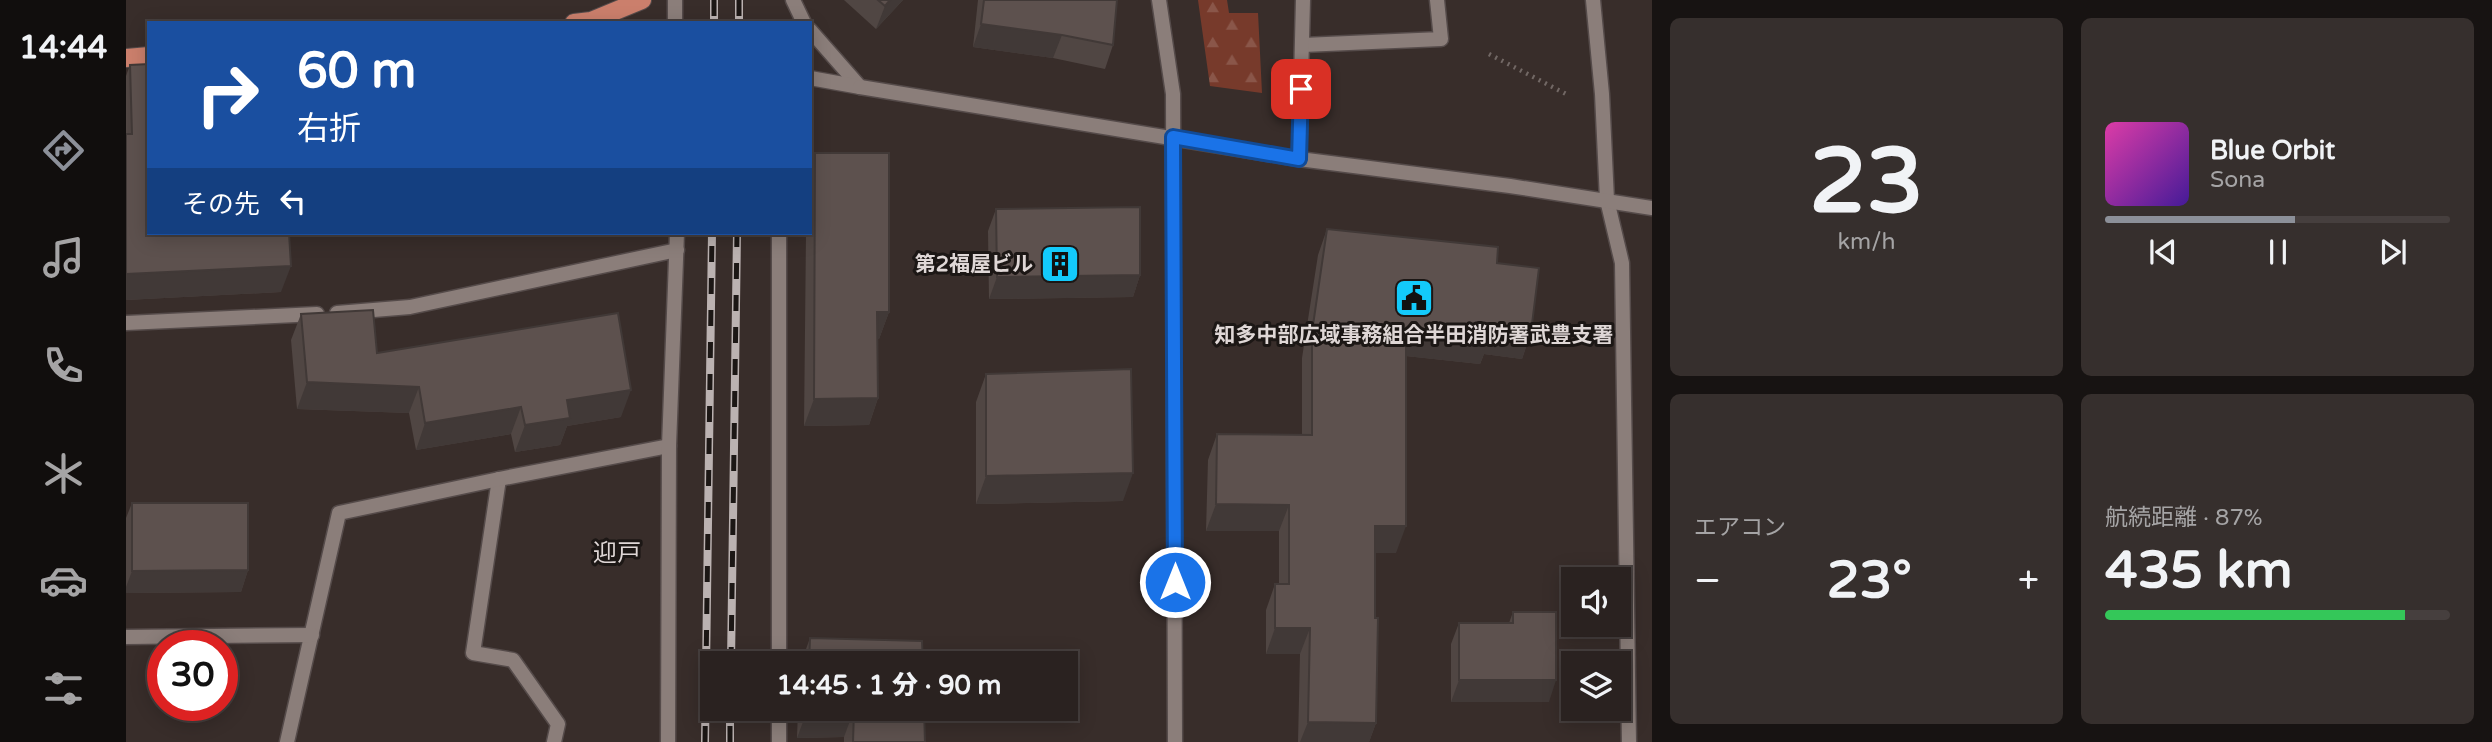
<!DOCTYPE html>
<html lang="ja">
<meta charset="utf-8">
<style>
:root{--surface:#2a2220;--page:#362f2d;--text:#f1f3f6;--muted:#a5a4a5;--line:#463f3e;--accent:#8c9099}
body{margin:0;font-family:"Varela Round","Noto Sans JP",sans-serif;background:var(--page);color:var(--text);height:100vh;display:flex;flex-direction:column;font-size:26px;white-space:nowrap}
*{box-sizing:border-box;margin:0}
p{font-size:23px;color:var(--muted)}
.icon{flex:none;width:38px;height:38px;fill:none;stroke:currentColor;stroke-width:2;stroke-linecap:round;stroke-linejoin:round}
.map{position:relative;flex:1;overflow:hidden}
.drawer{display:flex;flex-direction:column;gap:18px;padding:18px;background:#171312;width:840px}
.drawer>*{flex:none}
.top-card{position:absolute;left:21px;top:21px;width:665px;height:214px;border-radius:0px;box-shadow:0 4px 18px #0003,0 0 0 2px var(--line);background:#1a4fa0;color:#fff;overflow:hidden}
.controls{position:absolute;left:1435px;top:567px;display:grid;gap:14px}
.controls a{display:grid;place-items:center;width:70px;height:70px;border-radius:0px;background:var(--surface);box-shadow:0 4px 18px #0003,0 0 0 2px var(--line);font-size:35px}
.speed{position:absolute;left:21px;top:630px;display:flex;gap:14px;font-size:35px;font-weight:700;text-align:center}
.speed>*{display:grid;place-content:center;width:91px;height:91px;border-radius:50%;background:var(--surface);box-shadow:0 4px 18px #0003,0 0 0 2px var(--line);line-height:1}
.speed .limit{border:10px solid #d22;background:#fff;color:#111}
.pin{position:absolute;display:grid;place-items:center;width:60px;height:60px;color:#fff;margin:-30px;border-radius:14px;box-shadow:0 4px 10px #0006}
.me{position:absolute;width:77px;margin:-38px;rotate:0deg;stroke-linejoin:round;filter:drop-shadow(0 0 5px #0008)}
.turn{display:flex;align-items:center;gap:24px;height:147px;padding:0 35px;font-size:32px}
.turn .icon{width:91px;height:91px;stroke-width:2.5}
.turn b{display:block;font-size:49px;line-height:60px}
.then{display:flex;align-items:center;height:66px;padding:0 35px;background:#0003;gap:14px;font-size:26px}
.big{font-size:52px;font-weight:800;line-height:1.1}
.drawer .tile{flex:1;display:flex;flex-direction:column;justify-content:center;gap:10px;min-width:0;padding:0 24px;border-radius:10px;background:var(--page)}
.drawer .dial{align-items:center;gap:0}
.dial b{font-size:91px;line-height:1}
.song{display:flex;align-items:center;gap:21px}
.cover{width:84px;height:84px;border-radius:10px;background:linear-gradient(135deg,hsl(320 70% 55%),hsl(260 70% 35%))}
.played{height:7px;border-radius:4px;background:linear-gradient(90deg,var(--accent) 55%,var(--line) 55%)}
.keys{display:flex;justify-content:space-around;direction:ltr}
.heat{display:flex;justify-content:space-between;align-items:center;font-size:38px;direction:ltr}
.charge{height:10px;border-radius:5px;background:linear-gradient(90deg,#34c759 87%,var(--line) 0)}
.drawer .tiles{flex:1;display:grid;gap:18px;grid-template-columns:repeat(2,1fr)}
.trip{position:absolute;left:574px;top:651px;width:378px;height:70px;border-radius:0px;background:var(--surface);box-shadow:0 4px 18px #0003,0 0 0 2px var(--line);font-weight:800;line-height:70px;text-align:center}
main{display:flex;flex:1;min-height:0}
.tab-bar{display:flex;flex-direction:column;width:126px;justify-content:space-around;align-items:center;background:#110e0d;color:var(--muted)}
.tab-bar .icon{width:49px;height:49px}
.tab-bar .current{color:var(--accent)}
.tab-bar b{font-size:32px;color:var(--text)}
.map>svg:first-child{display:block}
.forest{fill:url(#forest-firs)}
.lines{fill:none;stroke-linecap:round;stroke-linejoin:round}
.service-casing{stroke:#554b4a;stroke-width:17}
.minor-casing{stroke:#554b4a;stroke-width:17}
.tertiary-casing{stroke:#554b4a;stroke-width:17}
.primary-casing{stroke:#554b4a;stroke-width:20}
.path{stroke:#726865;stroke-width:4.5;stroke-dasharray:2 5;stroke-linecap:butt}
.service{stroke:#8b7e7a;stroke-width:14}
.minor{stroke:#8b7e7a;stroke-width:14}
.tertiary{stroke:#8b7e7a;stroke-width:14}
.primary{stroke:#cb7f6c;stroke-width:18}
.rail-casing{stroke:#bbb2b1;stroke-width:8}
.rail{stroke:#1c1715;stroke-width:5;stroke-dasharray:16;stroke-linecap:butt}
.wall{fill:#504643}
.shaded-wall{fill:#413937}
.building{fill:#5d514e;stroke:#413937;stroke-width:2}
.route-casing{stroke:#114b97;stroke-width:18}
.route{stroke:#1a73e8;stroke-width:12}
.labels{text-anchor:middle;stroke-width:6;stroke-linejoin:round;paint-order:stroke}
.poi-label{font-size:21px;font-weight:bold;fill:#dfd7d6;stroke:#1c1715;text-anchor:end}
.quarter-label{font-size:24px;fill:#dfd7d6;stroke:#1c1715}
</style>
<main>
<nav class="tab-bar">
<b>14:44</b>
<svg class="icon current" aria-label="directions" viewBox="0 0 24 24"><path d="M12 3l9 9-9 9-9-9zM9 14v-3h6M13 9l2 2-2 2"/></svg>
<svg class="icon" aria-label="music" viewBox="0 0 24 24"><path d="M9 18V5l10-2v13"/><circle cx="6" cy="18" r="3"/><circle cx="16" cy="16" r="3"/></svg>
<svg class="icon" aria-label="phone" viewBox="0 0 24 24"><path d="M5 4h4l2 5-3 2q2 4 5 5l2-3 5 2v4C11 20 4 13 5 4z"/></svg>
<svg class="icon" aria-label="climate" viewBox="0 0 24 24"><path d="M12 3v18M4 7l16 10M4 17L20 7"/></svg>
<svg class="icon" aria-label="car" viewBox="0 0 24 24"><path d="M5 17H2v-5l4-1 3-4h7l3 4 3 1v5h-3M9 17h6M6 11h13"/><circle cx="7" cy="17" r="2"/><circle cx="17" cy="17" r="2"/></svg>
<svg class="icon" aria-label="filters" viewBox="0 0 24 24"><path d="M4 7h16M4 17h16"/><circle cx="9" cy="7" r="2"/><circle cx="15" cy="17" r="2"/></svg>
</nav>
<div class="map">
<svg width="1526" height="742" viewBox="0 0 1526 742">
<defs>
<pattern id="forest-firs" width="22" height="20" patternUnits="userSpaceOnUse" patternTransform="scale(1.75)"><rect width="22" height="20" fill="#773a2b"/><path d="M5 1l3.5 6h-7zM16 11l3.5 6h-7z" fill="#8a5649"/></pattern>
</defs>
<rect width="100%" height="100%" fill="#382d2a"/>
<path class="forest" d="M 1072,0 L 1101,0 L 1103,13 L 1132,13 L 1136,93 L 1084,86 Z"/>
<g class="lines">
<g class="service-casing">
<g id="service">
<path d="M 1177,45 L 1315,39 L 1311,0"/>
<path d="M 1173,159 L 1177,0"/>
<path d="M 373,479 L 347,653 L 387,660 L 432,724 L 428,742"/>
<path d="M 161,742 L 213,513 L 373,479 L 543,446"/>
</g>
</g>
<g class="minor-casing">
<g id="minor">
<path d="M 549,0 L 549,23"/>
<path d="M 667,0 L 678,23"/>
<path d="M 1033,0 L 1047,94 L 1049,742"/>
<path d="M 684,30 L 734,87"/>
<path d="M 684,78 L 734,87"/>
<path d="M 653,233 L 653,663"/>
<path d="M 211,313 L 284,307 L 551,250"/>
<path d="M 0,323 L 191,314"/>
<path d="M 0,637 L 186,635"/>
<path d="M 653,709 L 653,742"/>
<path d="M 542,742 L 543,446 L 551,233"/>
</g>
</g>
<g class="tertiary-casing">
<g id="tertiary">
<path d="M 1467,0 L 1476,94 L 1481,200 L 1496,263 L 1503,742"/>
<path d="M 734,87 L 1173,159 L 1384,186 L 1526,208"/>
</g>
</g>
<g class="primary-casing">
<g id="primary">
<path d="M 448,23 L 465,21 L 516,0"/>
<path d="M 0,58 L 23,56"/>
</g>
</g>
<path class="path" d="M 1363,54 L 1442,95"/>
<use href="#service" class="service"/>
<use href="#minor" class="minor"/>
<use href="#tertiary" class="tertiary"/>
<use href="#primary" class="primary"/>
<g class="rail-casing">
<g id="rail">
<path d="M 588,0 L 588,23"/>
<path d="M 613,0 L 613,23"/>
<path d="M 605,663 L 611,233"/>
<path d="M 579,742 L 586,233"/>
<path d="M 604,742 L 604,709"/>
</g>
</g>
<use href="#rail" class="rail"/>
</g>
<g class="wall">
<path d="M 718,0 L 777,0 L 750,29 Z"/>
<path d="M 852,0 L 991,0 L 987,45 L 979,69 L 927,58 L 847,47 Z"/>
<path d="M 4,65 L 155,292 L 0,300 L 0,76 Z"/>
<path d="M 689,153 L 763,312 L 753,339 L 752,339 L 752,398 L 743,425 L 678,426 L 680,233 L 684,233 L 684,167 Z"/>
<path d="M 870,209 L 1014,275 L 1007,297 L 863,299 L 862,231 Z"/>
<path d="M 1201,229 L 1371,263 L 1405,332 L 1396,359 L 1358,354 L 1354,364 L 1280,356 L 1270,553 L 1249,553 L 1250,723 L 1243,742 L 1172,742 L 1174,654 L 1140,654 L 1140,610 L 1149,584 L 1153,584 L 1153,531 L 1080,531 L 1082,460 L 1091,434 L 1176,435 L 1176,358 L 1192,255 Z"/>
<path d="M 175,314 L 251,353 L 495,417 L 441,426 L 434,445 L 389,452 L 385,434 L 290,450 L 283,413 L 171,409 L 165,340 Z"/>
<path d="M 860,374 L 997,501 L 850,504 L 850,402 Z"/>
<path d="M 6,503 L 122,570 L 115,592 L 0,593 L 0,518 Z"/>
<path d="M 1387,612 L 1423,702 L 1325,702 L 1325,644 L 1333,623 L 1383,623 Z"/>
<path d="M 684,638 L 797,663 L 675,663 Z"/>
<path d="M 672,709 L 798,709 L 799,742 L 718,742 L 718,737 L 671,738 Z"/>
</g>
<g class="shaded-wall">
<path d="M 764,0 L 777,0 L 750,29 L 759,6 Z"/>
<path d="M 855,24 L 936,35 L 927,58 L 847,47 Z"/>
<path d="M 456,233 L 514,233 L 455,235 Z"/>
<path d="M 165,266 L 155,292 L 0,300 L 0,274 Z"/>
<path d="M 1014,275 L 1007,297 L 863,299 L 871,277 Z"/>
<path d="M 751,312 L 763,312 L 753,339 L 742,339 Z"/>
<path d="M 1365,327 L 1405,332 L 1396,359 L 1358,354 L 1354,364 L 1270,355 L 1280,328 Z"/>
<path d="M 181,382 L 293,387 L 283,413 L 171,409 Z"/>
<path d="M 505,390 L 495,417 L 441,426 L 434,445 L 389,452 L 399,425 L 441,400 Z"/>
<path d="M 752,398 L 743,425 L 678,426 L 688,399 Z"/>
<path d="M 395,407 L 385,434 L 290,450 L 299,423 Z"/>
<path d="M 1007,473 L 997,501 L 850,504 L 860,476 Z"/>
<path d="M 1090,504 L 1163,505 L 1153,531 L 1080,531 Z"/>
<path d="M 1249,526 L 1280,526 L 1270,553 L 1240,553 Z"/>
<path d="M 122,570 L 115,592 L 0,593 L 0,587 L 6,571 Z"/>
<path d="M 1149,628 L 1184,628 L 1174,654 L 1140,654 Z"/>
<path d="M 1333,680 L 1430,680 L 1423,702 L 1325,702 Z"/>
<path d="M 728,710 L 718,737 L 671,738 L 681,711 Z"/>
<path d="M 1182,722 L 1250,723 L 1243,742 L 1174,742 Z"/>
</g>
<g class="building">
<path d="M 752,0 L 764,0 L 759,6 Z"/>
<path d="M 858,0 L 991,0 L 987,45 L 936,35 L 855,24 Z"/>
<path d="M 23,64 L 23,233 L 163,233 L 165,266 L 0,274 L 0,134 L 6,134 L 4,65 Z"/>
<path d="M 689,153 L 763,153 L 763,312 L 751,312 L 752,398 L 688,399 Z"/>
<path d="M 1014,207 L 1014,275 L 871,277 L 870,209 Z"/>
<path d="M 1201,229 L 1372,247 L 1371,263 L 1413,268 L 1405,332 L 1365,327 L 1364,338 L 1280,328 L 1280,526 L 1249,526 L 1249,618 L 1252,618 L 1250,723 L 1182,722 L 1184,628 L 1149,628 L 1149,584 L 1163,584 L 1163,505 L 1090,504 L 1091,434 L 1186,435 L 1186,332 Z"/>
<path d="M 247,310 L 251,353 L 492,313 L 505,390 L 441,400 L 444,418 L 399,425 L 395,407 L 299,423 L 293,387 L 181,382 L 175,314 Z"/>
<path d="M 1005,369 L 1007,473 L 860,476 L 860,374 Z"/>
<path d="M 6,503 L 122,503 L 122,570 L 6,571 Z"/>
<path d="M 1387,612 L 1430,612 L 1430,680 L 1333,680 L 1333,623 L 1387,623 Z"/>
<path d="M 684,638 L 796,641 L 797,663 L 683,663 Z"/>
<path d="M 681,709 L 798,709 L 799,742 L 727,742 L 728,710 L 681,711 Z"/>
</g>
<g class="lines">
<g class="route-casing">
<path id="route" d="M 1049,582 L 1047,137 L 1173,159 L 1175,89"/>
</g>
<use href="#route" class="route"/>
</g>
<defs>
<g id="building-square" transform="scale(2.0125)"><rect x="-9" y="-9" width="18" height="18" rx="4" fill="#13cafb" stroke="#1c1715"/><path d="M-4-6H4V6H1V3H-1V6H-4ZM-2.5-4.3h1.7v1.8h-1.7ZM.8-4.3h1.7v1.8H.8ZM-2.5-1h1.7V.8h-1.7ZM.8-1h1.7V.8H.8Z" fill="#111"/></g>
<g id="civic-square" transform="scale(2.0125)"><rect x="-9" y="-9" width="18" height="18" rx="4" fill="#13cafb" stroke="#1c1715"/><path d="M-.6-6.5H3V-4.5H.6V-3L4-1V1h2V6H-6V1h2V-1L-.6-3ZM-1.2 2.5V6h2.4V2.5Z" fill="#111"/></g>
</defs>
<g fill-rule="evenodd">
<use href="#building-square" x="934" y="264"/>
<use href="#civic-square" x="1288" y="298"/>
</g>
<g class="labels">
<g class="poi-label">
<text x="907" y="271">第2福屋ビル</text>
<text x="1288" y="342" text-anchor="middle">知多中部広域事務組合半田消防署武豊支署</text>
</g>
<g class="quarter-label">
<text x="491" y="561">迎戸</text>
</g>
</g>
</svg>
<div class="controls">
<a><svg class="icon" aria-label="sound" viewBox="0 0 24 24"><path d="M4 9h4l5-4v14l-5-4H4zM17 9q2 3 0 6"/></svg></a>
<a><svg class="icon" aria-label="layers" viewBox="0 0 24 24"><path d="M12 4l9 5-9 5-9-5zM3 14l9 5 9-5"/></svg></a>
</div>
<div class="speed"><div class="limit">30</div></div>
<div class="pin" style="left:1175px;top:89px;background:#d93025"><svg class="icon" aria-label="arrive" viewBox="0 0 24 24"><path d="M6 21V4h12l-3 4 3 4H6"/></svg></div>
<svg class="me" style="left:1049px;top:582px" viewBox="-20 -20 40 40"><circle r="17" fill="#1a73e8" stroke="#fff" stroke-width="3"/><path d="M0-11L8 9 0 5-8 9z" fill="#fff"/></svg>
<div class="trip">14:45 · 1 分 · 90 m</div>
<div class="top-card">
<div class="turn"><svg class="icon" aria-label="right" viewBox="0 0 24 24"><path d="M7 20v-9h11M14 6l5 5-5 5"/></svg><div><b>60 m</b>右折</div></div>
<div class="then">その先<svg class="icon" aria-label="left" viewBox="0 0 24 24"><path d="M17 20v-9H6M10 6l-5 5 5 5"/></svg></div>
</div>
</div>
<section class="drawer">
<div class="tiles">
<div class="tile dial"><b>23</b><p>km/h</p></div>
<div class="tile">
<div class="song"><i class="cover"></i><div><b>Blue Orbit</b><p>Sona</p></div></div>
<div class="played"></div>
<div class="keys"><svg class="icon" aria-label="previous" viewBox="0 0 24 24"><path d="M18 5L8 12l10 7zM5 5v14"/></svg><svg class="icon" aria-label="pause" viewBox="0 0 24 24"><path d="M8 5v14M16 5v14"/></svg><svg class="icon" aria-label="next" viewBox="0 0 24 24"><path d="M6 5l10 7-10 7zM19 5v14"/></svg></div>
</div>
<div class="tile"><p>エアコン</p>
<div class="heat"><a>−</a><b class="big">23°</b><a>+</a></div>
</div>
<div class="tile"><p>航続距離 · 87%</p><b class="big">435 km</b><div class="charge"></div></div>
</div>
</section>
</main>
